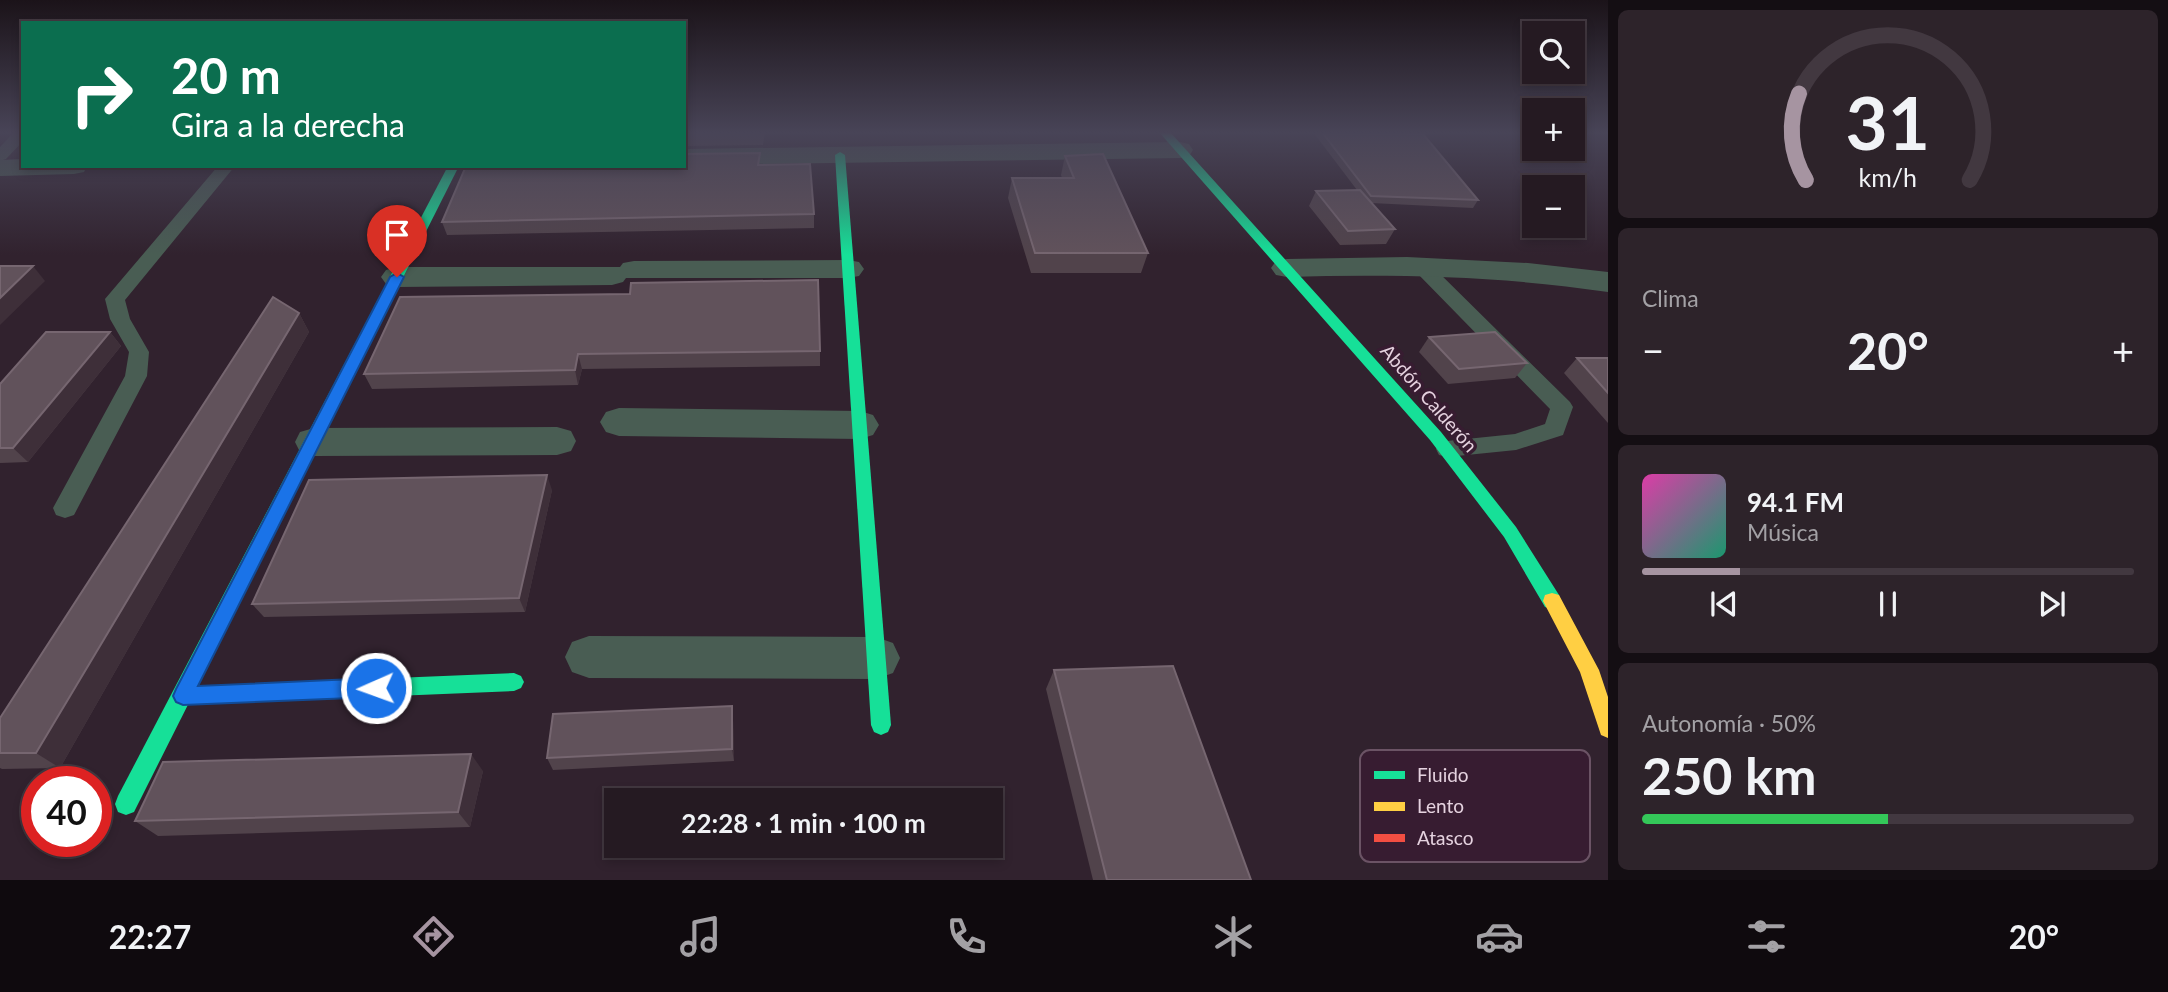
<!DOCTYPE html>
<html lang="es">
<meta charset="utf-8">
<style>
:root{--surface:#251a22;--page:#2d232a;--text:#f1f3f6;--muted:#a3a1a5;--line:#423840;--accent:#a694a1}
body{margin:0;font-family:Lato,sans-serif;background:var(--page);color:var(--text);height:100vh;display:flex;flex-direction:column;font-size:26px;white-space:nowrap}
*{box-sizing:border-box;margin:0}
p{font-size:23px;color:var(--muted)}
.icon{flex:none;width:38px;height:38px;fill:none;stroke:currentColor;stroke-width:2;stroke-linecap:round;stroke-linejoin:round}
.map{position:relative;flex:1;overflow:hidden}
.drawer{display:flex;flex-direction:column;gap:10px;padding:10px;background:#140e13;width:560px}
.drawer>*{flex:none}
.hud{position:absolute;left:21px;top:21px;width:665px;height:147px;border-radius:0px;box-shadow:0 4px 10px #0003,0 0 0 2px var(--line);background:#0b6e4f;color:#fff;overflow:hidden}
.tools{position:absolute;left:1522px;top:21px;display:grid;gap:14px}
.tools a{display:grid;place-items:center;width:63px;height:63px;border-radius:0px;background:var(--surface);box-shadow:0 4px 10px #0003,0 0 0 2px var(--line);font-size:35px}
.speed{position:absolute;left:21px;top:766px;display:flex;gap:14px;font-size:35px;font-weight:700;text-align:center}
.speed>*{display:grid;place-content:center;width:91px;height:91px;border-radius:50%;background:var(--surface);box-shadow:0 4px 10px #0003,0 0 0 2px var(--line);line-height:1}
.speed .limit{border:10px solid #d22;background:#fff;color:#111}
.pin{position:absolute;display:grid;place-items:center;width:60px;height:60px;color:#fff;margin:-72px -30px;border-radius:50% 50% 50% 0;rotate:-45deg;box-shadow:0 0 7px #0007}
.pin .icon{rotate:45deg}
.me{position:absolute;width:77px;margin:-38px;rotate:268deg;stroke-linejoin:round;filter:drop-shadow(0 0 5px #0008)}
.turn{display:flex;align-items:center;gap:24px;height:147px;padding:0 35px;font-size:32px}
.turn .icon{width:91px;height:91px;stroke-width:2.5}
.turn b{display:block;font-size:49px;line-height:60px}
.big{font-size:52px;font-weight:700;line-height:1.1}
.drawer .widget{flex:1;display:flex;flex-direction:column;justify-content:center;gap:10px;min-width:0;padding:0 24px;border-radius:10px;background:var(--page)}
.drawer .dial{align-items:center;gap:0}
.dial svg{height:182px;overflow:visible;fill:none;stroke:var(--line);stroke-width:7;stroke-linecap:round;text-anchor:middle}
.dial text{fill:var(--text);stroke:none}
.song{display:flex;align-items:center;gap:21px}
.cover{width:84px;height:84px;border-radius:10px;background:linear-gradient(135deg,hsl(320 70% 55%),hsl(160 70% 35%))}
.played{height:7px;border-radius:4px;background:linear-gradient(90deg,var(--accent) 20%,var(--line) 20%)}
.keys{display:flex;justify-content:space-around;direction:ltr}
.heat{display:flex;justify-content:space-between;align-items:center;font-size:38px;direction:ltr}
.charge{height:10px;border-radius:5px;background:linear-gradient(90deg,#34c759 50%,var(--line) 0)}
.trip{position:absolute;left:604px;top:788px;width:399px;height:70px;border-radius:0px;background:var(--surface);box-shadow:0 4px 10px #0003,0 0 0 2px var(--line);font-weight:700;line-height:70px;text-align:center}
.tabs{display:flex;height:112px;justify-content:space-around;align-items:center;background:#0f0a0e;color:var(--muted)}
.tabs .icon{width:49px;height:49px}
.tabs .selected{color:var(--accent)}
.tabs b{font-size:32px;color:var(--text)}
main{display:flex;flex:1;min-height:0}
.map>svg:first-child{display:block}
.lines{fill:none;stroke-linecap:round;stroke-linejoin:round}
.lane{fill:#495d53;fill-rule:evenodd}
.street{fill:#495d53;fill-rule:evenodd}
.fast{fill:#16e098;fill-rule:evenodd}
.slow{fill:#ffcf43;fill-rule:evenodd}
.jam{fill:#f24e42;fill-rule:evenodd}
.wall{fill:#51434b}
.shaded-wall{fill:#3e2f39}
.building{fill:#61525b;stroke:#766670;stroke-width:2}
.route{fill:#1a73e8;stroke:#114b97;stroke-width:2}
.labels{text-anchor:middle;stroke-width:7;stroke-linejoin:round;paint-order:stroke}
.street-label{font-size:19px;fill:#e5d2df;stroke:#371c31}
.key{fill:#371c31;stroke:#6b5365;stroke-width:2}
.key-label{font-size:19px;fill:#e5d2df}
</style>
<main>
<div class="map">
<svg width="1608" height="880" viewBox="0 0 1608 880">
<rect width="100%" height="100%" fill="#31222e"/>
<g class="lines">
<g class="lane">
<path d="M 14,132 L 23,132 L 23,141 L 6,159 L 0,161 L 0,147 Z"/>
<path d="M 218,166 L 235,166 L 125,300 L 130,319 L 149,352 L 147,376 L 74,515 L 65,518 L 56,515 L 53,508 L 125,376 L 129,352 L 110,319 L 105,299 Z"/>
<path d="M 1423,262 L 1430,264 L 1570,402 L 1573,407 L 1563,435 L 1516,450 L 1447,457 L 1439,455 L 1436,449 L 1439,443 L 1447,441 L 1515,434 L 1545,424 L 1550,409 L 1416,272 L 1414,268 Z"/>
</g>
<g class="street">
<path d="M 1180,142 L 1189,144 L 1193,150 L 1189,156 L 1180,158 L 684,165 L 684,149 Z"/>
<path d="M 23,159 L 23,166 L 87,166 L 84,172 L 74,174 L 0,176 L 0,160 Z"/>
<path d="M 1407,257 L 1528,263 L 1608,272 L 1608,292 C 1501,276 1395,274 1287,277 L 1276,275 L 1271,268 L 1276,261 L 1287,259 Z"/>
<path d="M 848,260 L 859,262 L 864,269 L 859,276 L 848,278 L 626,278 L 623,282 L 612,285 L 397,287 L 386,284 L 381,277 L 386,270 L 397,267 L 620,267 L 623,263 L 634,261 Z"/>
<path d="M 619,408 L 860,411 L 873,415 L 879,425 L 873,435 L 860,439 L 619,436 L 606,432 L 600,422 L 606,412 Z"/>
<path d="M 557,427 L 571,431 L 576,441 L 571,451 L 557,455 L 314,456 L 300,452 L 295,442 L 300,432 L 314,428 Z"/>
<path d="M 589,636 L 876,637 L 893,643 L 900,658 L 893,673 L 876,679 L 589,678 L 572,672 L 565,657 L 572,642 Z"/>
</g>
<g class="fast">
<path d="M 1159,132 L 1170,132 L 1441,432 L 1516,527 L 1559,595 L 1561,601 L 1559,607 L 1552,609 L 1545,607 L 1504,537 L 1430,440 Z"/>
<path d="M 840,152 L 845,155 L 891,725 L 888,732 L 881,735 L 874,732 L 871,725 L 835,155 Z"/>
<path d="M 448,166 L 459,166 L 134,812 L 126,815 L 118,812 L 115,804 L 118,796 Z"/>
<path d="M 514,673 L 521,676 L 524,682 L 521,688 L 514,691 L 346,698 L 339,696 L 336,689 L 339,682 L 346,680 Z"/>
</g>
<path class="slow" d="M 1552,593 L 1559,595 L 1599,670 L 1608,697 L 1608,738 L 1601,735 L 1580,672 L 1543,601 L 1545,595 Z"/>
<path class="jam" d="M 346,680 L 353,682 L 356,689 L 353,696 L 346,698 L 183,705 L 176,703 L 173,696 L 176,689 L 183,687 Z"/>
</g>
<g class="wall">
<path d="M 684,132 L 765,132 L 763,145 L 684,146 Z"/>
<path d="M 1313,132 L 1385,132 L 1478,200 L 1473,208 L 1371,203 L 1395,229 L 1386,244 L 1340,245 L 1309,206 L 1316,191 L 1357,190 Z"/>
<path d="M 1065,156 L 1148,253 L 1141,273 L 1031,273 L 1008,198 L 1012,178 L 1062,178 L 1061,175 Z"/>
<path d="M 760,165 L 814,214 L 814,228 L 447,235 L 442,222 Z"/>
<path d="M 400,297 L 820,351 L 820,366 L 582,369 L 578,385 L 372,389 L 364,374 Z"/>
<path d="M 299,313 L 309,332 L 60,768 L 2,769 L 0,768 L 0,718 Z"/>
<path d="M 110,332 L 121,346 L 28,462 L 0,463 L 0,384 Z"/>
<path d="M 1429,337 L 1527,363 L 1515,378 L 1448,384 L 1419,352 Z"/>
<path d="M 1577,358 L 1608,358 L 1608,423 L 1564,373 Z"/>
<path d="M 552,490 L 525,612 L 264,617 L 252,604 Z"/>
<path d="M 1054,670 L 1251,880 L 1093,880 L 1046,689 Z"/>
<path d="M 733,719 L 734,761 L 553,770 L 547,758 Z"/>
<path d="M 483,771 L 470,827 L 158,836 L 135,821 Z"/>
</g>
<g class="shaded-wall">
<path d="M 33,266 L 45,281 L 0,325 L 0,298 Z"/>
<path d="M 299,313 L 309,332 L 60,768 L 36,753 Z"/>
<path d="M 110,332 L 121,346 L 28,462 L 13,448 Z"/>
<path d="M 578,354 L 582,369 L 578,385 L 575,370 Z"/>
<path d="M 547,475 L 552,490 L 525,612 L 519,598 Z"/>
<path d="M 732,706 L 733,719 L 734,761 L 732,749 Z"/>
<path d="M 471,754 L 483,771 L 470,827 L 458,812 Z"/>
</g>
<g class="building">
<path d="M 684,132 L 763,132 L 684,133 Z"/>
<path d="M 1322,132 L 1385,132 L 1423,134 L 1478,200 L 1371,196 Z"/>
<path d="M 760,153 L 758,165 L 810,164 L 814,214 L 442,222 L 466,166 L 684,166 L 684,154 Z"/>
<path d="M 1103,154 L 1148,253 L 1035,253 L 1012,178 L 1074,178 L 1065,156 Z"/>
<path d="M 1360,190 L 1395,229 L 1348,231 L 1316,191 Z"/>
<path d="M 0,266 L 33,266 L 0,298 Z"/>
<path d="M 818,280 L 820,351 L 578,354 L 575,370 L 364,374 L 400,297 L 630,294 L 631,283 Z"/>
<path d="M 273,297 L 299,313 L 36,753 L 0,753 L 0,718 Z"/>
<path d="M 46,332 L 110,332 L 13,448 L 0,448 L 0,384 Z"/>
<path d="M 1495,332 L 1527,363 L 1459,369 L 1429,337 Z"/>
<path d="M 1577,358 L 1608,358 L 1608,393 Z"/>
<path d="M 547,475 L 519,598 L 252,604 L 309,480 Z"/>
<path d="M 1173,666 L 1251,880 L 1107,880 L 1054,670 Z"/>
<path d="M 732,706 L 732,749 L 547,758 L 553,714 Z"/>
<path d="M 471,754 L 458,812 L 135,821 L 163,762 Z"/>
</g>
<linearGradient id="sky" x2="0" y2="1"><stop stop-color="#1b1319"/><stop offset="0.52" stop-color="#484457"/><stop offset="1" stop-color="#484457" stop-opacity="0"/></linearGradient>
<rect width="1608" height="255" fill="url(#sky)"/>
<path class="route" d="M 397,273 L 404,277 L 198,686 L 376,678 L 383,681 L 386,688 L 383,694 L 376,697 L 183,705 L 176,702 L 173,696 L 176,689 L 390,277 Z"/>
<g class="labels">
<g class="street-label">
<text transform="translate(1429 398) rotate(49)" y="7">Abdón Calderón</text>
</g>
</g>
<rect x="1360" y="750" width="230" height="112" rx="10" class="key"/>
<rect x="1374" y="771" width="31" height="8" fill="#16e098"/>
<rect x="1374" y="802" width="31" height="9" fill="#ffcf43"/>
<rect x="1374" y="834" width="31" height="8" fill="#f24e42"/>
<g class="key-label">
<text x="1417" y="782">Fluido</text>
<text x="1417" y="813">Lento</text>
<text x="1417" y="845">Atasco</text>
</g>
</svg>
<div class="tools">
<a><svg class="icon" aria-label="search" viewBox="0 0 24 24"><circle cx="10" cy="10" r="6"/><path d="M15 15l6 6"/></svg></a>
<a>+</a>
<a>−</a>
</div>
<div class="speed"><div class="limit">40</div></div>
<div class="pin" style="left:397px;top:277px;background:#d93025"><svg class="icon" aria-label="arrive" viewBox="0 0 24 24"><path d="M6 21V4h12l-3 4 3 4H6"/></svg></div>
<svg class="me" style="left:376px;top:688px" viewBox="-20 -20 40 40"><circle r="17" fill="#1a73e8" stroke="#fff" stroke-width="3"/><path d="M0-11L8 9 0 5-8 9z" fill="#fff"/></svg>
<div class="trip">22:28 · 1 min · 100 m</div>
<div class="hud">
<div class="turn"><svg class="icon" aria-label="right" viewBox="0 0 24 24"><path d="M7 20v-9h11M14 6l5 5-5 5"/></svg><div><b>20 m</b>Gira a la derecha</div></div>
</div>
</div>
<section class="drawer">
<div class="widget dial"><svg viewBox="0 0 100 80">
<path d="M14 69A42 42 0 1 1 86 69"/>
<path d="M14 69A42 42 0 0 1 11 31" stroke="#a694a1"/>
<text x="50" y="56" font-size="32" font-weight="700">31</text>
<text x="50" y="72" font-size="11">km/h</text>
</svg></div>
<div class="widget"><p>Clima</p>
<div class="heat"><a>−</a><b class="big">20°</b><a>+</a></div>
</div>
<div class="widget">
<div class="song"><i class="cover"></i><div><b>94.1 FM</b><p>Música</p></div></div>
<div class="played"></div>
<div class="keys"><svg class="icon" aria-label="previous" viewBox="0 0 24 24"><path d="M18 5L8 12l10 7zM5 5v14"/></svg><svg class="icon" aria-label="pause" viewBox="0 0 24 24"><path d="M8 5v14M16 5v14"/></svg><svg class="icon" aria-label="next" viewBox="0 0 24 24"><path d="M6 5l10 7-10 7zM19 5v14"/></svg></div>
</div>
<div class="widget"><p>Autonomía · 50%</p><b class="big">250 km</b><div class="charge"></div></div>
</section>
</main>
<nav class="tabs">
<b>22:27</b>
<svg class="icon selected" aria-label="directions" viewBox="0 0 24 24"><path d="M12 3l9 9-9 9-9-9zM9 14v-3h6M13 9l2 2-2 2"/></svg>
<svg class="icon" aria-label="music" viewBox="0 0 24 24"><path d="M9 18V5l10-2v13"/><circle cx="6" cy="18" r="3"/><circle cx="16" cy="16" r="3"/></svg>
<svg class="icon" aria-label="phone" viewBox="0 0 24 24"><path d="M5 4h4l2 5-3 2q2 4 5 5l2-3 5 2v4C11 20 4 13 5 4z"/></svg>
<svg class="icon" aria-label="climate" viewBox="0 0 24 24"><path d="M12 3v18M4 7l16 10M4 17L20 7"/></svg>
<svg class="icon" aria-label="car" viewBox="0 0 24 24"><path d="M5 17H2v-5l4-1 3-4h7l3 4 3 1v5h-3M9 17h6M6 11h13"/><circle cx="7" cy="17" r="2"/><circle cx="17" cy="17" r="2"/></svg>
<svg class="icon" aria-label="filters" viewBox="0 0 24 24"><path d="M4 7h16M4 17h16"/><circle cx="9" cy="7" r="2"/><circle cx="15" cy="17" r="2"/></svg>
<b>20°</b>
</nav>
